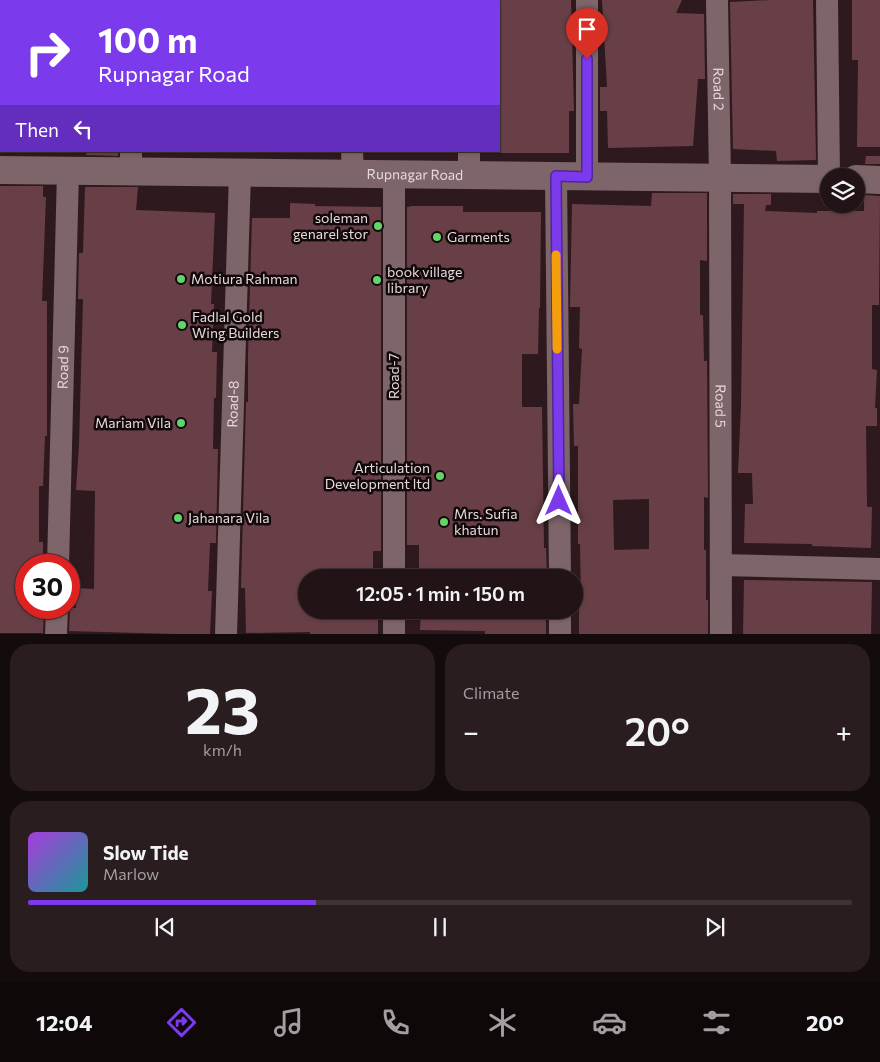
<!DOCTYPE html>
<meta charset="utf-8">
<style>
:root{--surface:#221416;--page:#2a1d1f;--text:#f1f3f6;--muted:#a29ea1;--line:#3f3335;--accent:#7c3aed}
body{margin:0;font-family:Commissioner,sans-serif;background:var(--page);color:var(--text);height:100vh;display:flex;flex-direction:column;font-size:19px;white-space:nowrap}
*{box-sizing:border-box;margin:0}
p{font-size:16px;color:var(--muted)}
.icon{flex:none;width:28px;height:28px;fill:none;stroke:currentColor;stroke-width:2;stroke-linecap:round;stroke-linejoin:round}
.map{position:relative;height:634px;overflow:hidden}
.details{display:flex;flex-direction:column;gap:10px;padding:10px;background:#130b0c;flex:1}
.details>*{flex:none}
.hud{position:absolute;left:0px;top:0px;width:500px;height:152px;box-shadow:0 1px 4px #0004,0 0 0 1px var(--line);background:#7c3aed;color:#fff;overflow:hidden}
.buttons{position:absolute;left:820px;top:168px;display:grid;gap:10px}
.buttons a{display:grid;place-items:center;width:45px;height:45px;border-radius:50%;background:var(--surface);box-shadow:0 1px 4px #0004,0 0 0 1px var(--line);font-size:25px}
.speed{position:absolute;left:15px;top:554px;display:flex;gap:10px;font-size:25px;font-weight:700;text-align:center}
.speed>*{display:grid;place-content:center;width:65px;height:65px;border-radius:50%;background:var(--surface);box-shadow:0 1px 4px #0004,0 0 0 1px var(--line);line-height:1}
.speed .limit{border:8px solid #d22;background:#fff;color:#111}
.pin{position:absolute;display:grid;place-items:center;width:42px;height:42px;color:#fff;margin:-51px -21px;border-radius:50% 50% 50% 0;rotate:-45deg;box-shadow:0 0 5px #0007}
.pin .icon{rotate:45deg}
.me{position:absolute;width:55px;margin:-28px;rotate:0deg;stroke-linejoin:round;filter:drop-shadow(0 0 4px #0008)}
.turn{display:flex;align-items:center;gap:18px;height:105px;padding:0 15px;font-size:22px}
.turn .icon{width:65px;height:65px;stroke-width:2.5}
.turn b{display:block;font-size:35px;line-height:42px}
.then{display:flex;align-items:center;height:48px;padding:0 15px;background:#0003;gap:10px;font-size:19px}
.big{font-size:38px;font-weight:600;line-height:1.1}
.details .card{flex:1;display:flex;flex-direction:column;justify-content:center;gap:8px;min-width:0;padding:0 18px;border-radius:20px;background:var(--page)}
.details .dial{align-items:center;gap:0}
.dial b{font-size:65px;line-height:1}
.song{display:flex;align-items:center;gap:15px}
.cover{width:60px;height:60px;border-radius:8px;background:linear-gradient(135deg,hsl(280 70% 55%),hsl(180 70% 35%))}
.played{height:5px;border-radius:2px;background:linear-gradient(90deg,var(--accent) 35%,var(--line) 35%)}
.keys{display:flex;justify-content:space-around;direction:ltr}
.heat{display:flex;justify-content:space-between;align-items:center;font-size:28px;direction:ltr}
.details .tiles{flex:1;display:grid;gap:10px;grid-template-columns:1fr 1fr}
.card:last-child{grid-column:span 2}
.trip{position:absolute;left:298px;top:569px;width:285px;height:50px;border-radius:25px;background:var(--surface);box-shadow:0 1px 4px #0004,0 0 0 1px var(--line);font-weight:600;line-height:50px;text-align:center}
.dock{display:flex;height:80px;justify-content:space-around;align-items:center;background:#0e0809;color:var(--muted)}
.dock .icon{width:35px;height:35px}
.dock .current{color:var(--accent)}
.dock b{font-size:22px;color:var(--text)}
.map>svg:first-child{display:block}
.building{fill:#693f47;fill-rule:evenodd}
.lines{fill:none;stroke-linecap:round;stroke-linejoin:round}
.minor{stroke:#7d6569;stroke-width:22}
.tertiary{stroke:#7d6569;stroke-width:28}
.route-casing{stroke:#51269a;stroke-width:12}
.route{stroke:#7c3aed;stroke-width:9}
.slow{stroke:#f59e0b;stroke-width:9}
.poi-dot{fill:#63d469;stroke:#100809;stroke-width:2}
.labels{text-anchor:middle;stroke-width:5;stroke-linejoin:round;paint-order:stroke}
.street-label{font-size:14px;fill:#e7d9db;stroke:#100809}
.poi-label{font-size:14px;fill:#e7d9db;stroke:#100809;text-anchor:start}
</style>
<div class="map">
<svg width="880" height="635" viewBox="0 0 880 635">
<rect width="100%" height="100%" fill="#2e1a1e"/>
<g class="building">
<path d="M 499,0 L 571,0 L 574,111 L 569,111 L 569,153 L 499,153 Z"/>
<path d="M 602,0 L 682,0 L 676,13 L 704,14 L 705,79 L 698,79 L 693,146 L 608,148 L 607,111 L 600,111 L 600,87 L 607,87 Z"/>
<path d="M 771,0 L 813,0 L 816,160 L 777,161 L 776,151 L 733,149 L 730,2 Z"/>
<path d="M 852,0 L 880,0 L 880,147 L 857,147 L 858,60 L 852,60 Z"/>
<path d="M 87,151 L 118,151 L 118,156 L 86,155 Z"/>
<path d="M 866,156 L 880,156 L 880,164 L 865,164 Z"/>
<path d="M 0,186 L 43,186 L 43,197 L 46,197 L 42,301 L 47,301 L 47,436 L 45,436 L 43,486 L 39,486 L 39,542 L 43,542 L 43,565 L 26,565 L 26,608 L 44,608 L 43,633 L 0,633 Z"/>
<path d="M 85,187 L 138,187 L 136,210 L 215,213 L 211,304 L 214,304 L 212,352 L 217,352 L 216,398 L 214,398 L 213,449 L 218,449 L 216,543 L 210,543 L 208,591 L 212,591 L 210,635 L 69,631 L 70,608 L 76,608 L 76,588 L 94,589 L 95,491 L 76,490 L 79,445 L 83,299 L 78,299 L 79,253 L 83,253 Z"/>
<path d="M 652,193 L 707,193 L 707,261 L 700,260 L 700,315 L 703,315 L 704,361 L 707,361 L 708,498 L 704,497 L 704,550 L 706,550 L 706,600 L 708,600 L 708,635 L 579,635 L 579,600 L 581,600 L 580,544 L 578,544 L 578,446 L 574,446 L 573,404 L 579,404 L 582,349 L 579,348 L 580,307 L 570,307 L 572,204 L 651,206 ZM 649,499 L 649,549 L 614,550 L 613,500 Z"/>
<path d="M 733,194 L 771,194 L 771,205 L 766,205 L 765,211 L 817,213 L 817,211 L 864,211 L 864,195 L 880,196 L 879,305 L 872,305 L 872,369 L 877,370 L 875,408 L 877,408 L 877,426 L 866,426 L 867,507 L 872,507 L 871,548 L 812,546 L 812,544 L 744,543 L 745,504 L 753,504 L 752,473 L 738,473 L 741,406 L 744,204 L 733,204 Z"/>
<path d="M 290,203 L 315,204 L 315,206 L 381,207 L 381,551 L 373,551 L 373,578 L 306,578 L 306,610 L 378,610 L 378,635 L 310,635 L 310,632 L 246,633 L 245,588 L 241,588 L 242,550 L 246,402 L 248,402 L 248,355 L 252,218 L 290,218 Z"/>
<path d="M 412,206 L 463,206 L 463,212 L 541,212 L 540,308 L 539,308 L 538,354 L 522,354 L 522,407 L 542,407 L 544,548 L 546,548 L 547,578 L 419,578 L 419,545 L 407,545 L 407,207 Z"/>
<path d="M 744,580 L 872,582 L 871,635 L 743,635 Z"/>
<path d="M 421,610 L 546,610 L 546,635 L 485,635 L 485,631 L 420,630 Z"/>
</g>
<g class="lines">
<g class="minor">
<path d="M 130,0 L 130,1"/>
<path d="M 350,0 L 350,1"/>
<path d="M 467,0 L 467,1"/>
<path id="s1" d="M 717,0 L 720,178 L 721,635"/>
<path d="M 827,0 L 829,176"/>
<path d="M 131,151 L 131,172"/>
<path d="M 352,151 L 353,174"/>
<path d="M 469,151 L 469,175"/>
<path d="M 556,176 L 560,578"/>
<path d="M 587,177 L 587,0"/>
<path id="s2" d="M 58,565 L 68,171"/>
<path d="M 721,565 L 880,569"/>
<path d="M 394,578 L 394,175"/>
<path d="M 560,610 L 560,635"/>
<path d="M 56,635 L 57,608"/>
<path id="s3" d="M 226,635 L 240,173"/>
<path d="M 394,635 L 394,610"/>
</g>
<g class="tertiary">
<path id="s4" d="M 0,170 L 829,179"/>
<path d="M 856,179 L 880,180"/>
</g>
</g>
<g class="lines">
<g class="route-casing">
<path id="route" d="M 559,501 L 556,176 L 587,177 L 587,59"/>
</g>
<use href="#route" class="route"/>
<path class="slow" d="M 556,255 L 557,349"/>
</g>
<g class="poi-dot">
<circle cx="378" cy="226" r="5"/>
<circle cx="437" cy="237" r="5"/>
<circle cx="181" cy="279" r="5"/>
<circle cx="377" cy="280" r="5"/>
<circle cx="182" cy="325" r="5"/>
<circle cx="181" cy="423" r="5"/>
<circle cx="440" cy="476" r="5"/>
<circle cx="178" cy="518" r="5"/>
<circle cx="444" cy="522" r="5"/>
</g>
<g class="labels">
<g class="street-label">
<text dy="5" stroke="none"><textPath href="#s1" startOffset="89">Road 2</textPath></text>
<text dy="5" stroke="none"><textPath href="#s4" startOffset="415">Rupnagar Road</textPath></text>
<text dy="5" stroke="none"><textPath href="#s2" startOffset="198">Road 9</textPath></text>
<text transform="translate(394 376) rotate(-90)" y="5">Road-7</text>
<text dy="5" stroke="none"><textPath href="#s3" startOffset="231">Road-8</textPath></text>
<text dy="5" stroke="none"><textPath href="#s1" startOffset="406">Road 5</textPath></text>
</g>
<g class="poi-label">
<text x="368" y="223" text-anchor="end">soleman<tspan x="368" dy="16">genarel stor</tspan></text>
<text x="447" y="242">Garments</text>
<text x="387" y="277">book village<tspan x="387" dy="16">library</tspan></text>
<text x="191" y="284">Motiura Rahman</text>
<text x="192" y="322">Fadlal Gold<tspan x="192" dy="16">Wing Builders</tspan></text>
<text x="171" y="428" text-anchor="end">Mariam Vila</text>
<text x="430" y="473" text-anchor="end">Articulation<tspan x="430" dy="16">Development ltd</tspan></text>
<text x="454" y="519">Mrs. Sufia<tspan x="454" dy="16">khatun</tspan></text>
<text x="188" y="523">Jahanara Vila</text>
</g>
</g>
</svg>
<div class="buttons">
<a><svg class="icon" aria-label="layers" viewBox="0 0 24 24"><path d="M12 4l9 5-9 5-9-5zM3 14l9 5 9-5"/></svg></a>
</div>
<div class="speed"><div class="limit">30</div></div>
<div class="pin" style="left:587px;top:59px;background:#d93025"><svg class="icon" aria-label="arrive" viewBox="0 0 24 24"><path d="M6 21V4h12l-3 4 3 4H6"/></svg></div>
<svg class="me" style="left:559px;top:501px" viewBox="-20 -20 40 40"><path d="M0-17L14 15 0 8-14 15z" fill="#7c3aed" stroke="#fff" stroke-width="4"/></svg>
<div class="trip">12:05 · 1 min · 150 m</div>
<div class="hud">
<div class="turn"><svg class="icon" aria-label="right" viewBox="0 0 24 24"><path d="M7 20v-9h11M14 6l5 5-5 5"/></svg><div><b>100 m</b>Rupnagar Road</div></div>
<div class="then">Then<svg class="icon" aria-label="left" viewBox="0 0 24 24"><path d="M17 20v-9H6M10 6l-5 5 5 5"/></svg></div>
</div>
</div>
<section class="details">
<div class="tiles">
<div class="card dial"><b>23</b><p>km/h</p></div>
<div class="card"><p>Climate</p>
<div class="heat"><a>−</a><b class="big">20°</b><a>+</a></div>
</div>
<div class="card">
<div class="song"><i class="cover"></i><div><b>Slow Tide</b><p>Marlow</p></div></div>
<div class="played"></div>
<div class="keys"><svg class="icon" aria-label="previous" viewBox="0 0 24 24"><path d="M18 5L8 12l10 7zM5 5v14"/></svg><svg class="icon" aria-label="pause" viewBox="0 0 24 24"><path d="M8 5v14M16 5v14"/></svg><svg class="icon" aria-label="next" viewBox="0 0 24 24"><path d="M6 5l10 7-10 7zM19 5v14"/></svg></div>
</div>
</div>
</section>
<nav class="dock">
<b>12:04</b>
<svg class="icon current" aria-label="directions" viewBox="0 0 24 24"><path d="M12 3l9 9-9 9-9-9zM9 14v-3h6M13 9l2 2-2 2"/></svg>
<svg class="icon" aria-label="music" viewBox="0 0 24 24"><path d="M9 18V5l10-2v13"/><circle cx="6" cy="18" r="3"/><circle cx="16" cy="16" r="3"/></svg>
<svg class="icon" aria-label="phone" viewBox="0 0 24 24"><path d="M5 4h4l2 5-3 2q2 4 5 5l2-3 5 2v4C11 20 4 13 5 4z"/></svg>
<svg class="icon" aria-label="climate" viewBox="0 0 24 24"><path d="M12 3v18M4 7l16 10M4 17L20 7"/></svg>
<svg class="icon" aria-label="car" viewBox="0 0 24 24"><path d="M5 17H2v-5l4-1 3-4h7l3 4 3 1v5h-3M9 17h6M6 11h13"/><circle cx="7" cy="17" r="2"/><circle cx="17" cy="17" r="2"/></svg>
<svg class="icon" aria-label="filters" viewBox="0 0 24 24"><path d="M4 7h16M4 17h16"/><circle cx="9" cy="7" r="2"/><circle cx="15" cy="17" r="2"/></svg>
<b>20°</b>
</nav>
